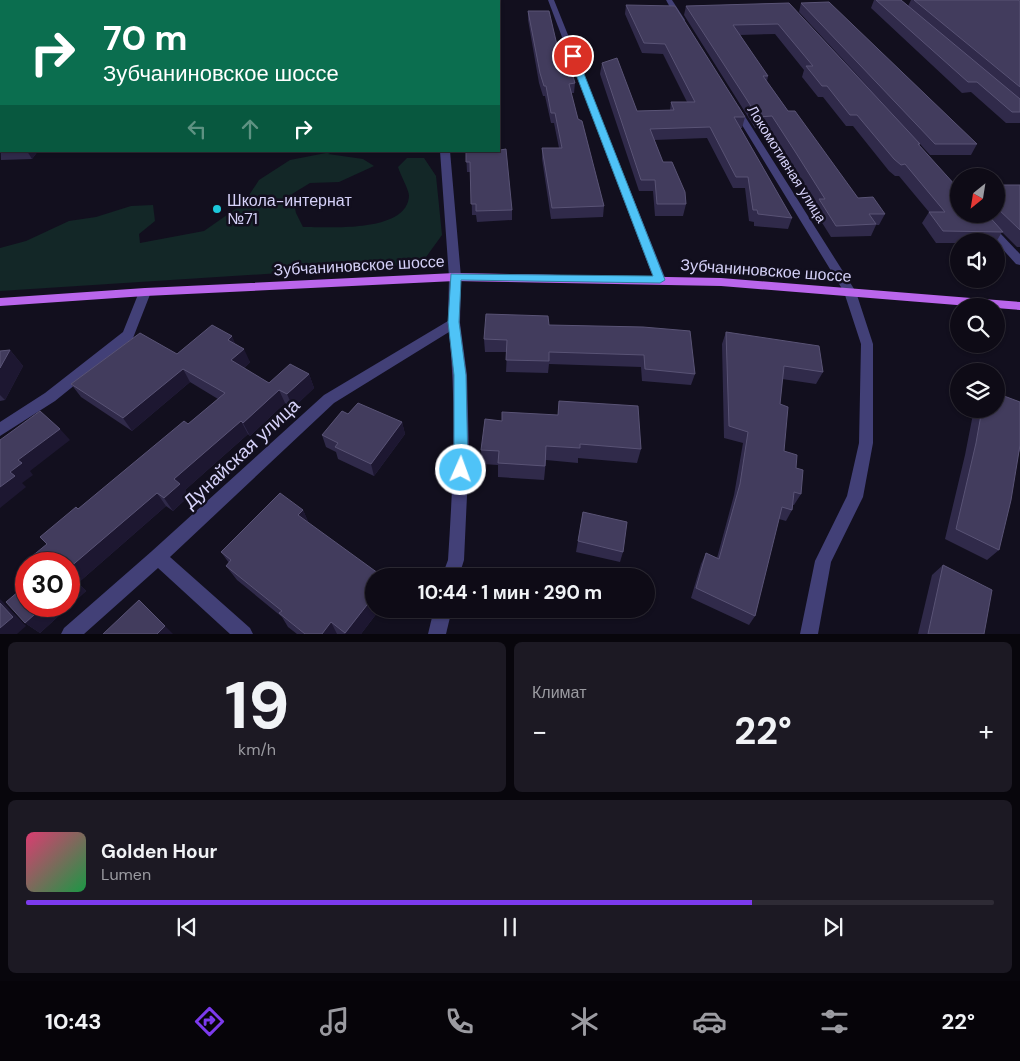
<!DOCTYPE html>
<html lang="ru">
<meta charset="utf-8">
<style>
:root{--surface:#0e0b16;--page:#1c1923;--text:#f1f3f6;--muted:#9b9ba1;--line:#2e2b35;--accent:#7c3aed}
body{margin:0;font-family:"DM Sans",sans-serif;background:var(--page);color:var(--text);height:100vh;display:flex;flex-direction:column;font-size:19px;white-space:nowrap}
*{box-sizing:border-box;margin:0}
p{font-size:16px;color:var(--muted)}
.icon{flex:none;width:28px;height:28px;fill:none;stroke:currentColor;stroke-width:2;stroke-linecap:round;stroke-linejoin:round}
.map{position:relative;height:634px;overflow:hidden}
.drawer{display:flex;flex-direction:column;gap:8px;padding:8px;background:#08060c;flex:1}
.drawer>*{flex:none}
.hud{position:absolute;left:0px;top:0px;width:500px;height:152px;box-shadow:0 1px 4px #0004,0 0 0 1px var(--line);background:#0b6e4f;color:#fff;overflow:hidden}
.needle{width:32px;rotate:210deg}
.fabs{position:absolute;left:950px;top:168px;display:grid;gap:10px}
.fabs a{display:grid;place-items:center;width:55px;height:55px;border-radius:50%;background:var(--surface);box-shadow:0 1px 4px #0004,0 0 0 1px var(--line);font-size:25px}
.speed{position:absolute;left:15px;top:552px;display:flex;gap:10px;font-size:25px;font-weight:700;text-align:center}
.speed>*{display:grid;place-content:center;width:65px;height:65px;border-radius:50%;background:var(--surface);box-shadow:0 1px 4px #0004,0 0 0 1px var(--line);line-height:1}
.speed .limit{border:8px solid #d22;background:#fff;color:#111}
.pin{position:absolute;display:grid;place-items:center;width:42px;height:42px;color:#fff;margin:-21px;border:2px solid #fff;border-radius:50%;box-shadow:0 1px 5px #0007}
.me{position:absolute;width:55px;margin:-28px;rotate:2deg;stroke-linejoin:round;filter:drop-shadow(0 0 4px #0008)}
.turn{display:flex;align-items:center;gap:18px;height:105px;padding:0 20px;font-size:22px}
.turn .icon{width:65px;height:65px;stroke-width:2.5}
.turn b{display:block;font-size:35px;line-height:42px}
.lanes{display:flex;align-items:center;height:48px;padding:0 20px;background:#0003;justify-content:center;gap:25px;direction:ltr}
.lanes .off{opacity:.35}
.big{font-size:38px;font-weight:700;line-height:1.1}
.drawer .card{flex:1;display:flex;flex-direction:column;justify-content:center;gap:8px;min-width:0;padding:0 18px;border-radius:8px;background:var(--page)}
.drawer .dial{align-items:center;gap:0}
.dial b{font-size:65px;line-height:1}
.song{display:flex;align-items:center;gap:15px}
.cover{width:60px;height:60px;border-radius:8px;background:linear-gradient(135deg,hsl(340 70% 55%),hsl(140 70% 35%))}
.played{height:5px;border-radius:2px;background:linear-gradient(90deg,var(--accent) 75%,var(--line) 75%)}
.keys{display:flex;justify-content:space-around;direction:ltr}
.heat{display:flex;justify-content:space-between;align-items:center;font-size:28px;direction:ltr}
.drawer .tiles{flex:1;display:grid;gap:8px;grid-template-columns:1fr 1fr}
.card:last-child{grid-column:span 2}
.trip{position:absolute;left:365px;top:568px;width:290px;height:50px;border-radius:25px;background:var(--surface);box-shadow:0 1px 4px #0004,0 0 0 1px var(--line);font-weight:700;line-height:50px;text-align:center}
.tab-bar{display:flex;height:80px;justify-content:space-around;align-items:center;background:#060409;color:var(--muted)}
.tab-bar .icon{width:35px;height:35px}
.tab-bar .selected{color:var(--accent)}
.tab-bar b{font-size:22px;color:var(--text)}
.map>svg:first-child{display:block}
.green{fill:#132727}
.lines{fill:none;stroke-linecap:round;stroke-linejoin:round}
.minor{fill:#424077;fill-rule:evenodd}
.primary{fill:#ba66ec;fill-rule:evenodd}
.wall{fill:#302a4a}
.shaded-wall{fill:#1d1731}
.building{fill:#423c5d;stroke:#595375}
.route{fill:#4fc3f7;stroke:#337fa1}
.poi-dot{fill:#1cc8db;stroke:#120f1e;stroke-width:2}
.labels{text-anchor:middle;stroke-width:5;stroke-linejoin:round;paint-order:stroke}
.far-street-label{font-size:14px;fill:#d6d2f9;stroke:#120f1e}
.poi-label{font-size:16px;fill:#d6d2f9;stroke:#120f1e;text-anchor:start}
.street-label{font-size:16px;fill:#d6d2f9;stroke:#120f1e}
.near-street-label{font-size:19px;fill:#d6d2f9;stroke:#120f1e}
</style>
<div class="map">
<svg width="1020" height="634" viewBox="0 0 1020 634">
<rect width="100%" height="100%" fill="#120f1e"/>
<path class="green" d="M 323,151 L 335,151 L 328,154 L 363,159 L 374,166 L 339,182 L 310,183 L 292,194 L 296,213 L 303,227 C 329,227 407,233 409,196 C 409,190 400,174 398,167 L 407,158 L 424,158 L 436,176 L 442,235 L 421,264 L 0,291 L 0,248 L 26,241 L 69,221 L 96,217 L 131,206 L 153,205 L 155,221 L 139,234 L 140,243 L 204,231 L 244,203 L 259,180 L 290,160 L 326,153 Z"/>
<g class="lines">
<g class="minor">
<rect x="436" y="0" width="6" height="1"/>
<path d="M 548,0 L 554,0 L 666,280 L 664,283 L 656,283 L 654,280 Z"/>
<path d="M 666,0 L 672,0 L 685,20 L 684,22 L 678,22 Z"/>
<rect x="0" y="4" width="1" height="4"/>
<path d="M 732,105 L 739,107 L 856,292 L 873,344 L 873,443 L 863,497 L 831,562 L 818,634 L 800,634 L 815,561 L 847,496 L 859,443 L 861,344 L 844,292 L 731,107 Z"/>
<path d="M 440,151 L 450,151 L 461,277 L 460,323 L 467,375 L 469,452 L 464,560 L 459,576 L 442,576 L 448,560 C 453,482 457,410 449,332 L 334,403 L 170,557 L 250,628 L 253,634 L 230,634 L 158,568 L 84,634 L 61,634 L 64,628 L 152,551 L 324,395 L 448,321 L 449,277 Z"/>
<path d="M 971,214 L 982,214 L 1020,254 L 1020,265 L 1016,264 Z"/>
<path d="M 145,288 L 151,292 L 133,338 L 55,401 L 0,436 L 0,422 L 45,393 L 123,332 L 139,292 Z"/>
<path d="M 434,609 L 452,609 L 446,634 L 428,634 Z"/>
</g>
<g class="primary">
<path d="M 171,0 L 223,0 L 171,1 Z"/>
<path d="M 1,88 L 1,95 L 0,96 L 0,89 Z"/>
<path d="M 455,273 L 721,278 L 1020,302 L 1020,310 L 996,308 L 996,306 L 969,306 L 721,286 L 455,281 L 145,296 L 0,306 L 0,298 L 145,288 Z"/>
</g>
</g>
<g class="wall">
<path d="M 874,0 L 901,0 L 908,6 L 911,0 L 1018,0 L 1020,1 L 1020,123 L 1006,123 L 971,92 L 962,93 L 871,8 Z"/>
<path d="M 789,3 L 872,91 L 799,12 L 801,3 L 977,144 L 971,155 L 930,155 L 920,144 L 919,145 L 959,214 L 996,214 L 996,185 L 1020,185 L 1020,247 L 1017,247 L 1002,232 L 996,242 L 959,241 L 959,243 L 936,243 L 922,223 L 929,212 L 899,176 L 895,176 L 889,171 L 853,126 L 846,126 L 823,97 L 818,97 L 802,77 L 804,70 L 775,34 L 740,35 L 768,76 L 767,81 L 788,111 L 858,198 L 885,214 L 879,225 L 876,225 L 871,236 L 831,237 L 814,210 L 816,204 L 792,164 L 768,127 L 755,128 L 684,15 L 686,6 Z"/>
<path d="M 626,5 L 745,117 L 742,128 L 740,128 L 792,218 L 788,229 L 754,226 L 754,222 L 749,221 L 745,188 L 733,188 L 707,138 L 654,140 L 663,162 L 686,204 L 683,216 L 655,216 L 653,191 L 639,191 L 600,74 L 602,63 L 637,111 L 670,110 L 671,102 L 687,102 L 663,54 L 642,53 L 625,14 Z"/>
<path d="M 528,11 L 575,83 L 574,93 L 571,93 L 578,119 L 604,206 L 603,217 L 551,219 L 542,159 L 542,148 L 559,148 L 554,123 L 551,123 L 545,96 L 543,96 L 539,83 L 528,20 Z"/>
<path d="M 1,130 L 1,151 L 38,151 L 32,159 L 1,160 L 0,132 Z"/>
<path d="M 466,151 L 512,210 L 512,220 L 477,222 L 476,215 L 472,215 L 471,172 L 467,172 Z"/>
<path d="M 549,325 L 643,327 L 695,374 L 691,385 L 642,381 L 641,367 L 549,364 L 548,373 L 506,372 L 507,352 L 485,352 L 484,339 Z"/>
<path d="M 726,332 L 823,372 L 816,384 L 782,379 L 780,404 L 784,451 L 796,468 L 801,494 L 794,505 L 793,505 L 792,510 L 786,521 L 779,519 L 755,616 L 749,625 L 691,598 L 701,564 L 706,553 L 717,558 L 734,495 L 743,443 L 724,438 L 722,344 Z"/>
<path d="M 236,344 L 250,362 L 244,368 L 269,383 L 309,374 L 314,388 L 293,408 L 285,403 L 250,436 L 248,434 L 185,490 L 189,496 L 173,511 L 166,506 L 78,583 L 86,591 L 40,633 L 25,623 L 69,606 L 47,544 L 78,509 L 188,424 L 218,399 L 190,382 L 132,431 L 81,397 L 71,384 L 177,354 Z"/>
<path d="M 10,350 L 23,366 L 5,400 L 0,401 L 0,351 Z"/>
<path d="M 559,401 L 641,449 L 637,463 L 578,458 L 578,463 L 546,460 L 544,480 L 498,477 L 498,465 L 482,464 L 481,450 L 502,421 L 558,415 Z"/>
<path d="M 1020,402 L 1020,452 L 1019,451 L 999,550 L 987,560 L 945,539 L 965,455 L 974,409 L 996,409 Z"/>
<path d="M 348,414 L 402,422 L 405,434 L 374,476 L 338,459 L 336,452 L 326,447 L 322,435 Z"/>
<path d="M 303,510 L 309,524 L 374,609 L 380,609 L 361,634 L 297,634 L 288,627 L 282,617 L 237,580 L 226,566 L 229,563 L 221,552 Z"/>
<path d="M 583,512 L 623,552 L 620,562 L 576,552 Z"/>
<path d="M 943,565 L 984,634 L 918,634 L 932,575 Z"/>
</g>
<g class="shaded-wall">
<path d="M 1,52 L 1,67 L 0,68 L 0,53 Z"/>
<path d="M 27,151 L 38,151 L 32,159 Z"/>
<path d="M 232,336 L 238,350 L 228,340 Z"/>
<path d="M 244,349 L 250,362 L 237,374 L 231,360 Z"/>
<path d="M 10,350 L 23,366 L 5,400 L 0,395 L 0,368 Z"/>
<path d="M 183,369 L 190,382 L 132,431 L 123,418 Z"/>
<path d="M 309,374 L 314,388 L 293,408 L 287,394 Z"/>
<path d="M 279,390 L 285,403 L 250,436 L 243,423 Z"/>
<path d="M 241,421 L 248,434 L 185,490 L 189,496 L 173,511 L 164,498 L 174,479 Z"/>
<path d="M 402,422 L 405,434 L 374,476 L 371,464 Z"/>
<path d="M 60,429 L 70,440 L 30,471 L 33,475 L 22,483 L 26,487 L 0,508 L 0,487 L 18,460 Z"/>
<path d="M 157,493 L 166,506 L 78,583 L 86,591 L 40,633 L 25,623 L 44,606 L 69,606 L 69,568 Z"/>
<path d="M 303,510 L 310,526 L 298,515 Z"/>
<path d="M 374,596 L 374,609 L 380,609 L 361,634 L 345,634 Z"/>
<path d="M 0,599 L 26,626 L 17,634 L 0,634 Z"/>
<path d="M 139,600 L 173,634 L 157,634 Z"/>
<path d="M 331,622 L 337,634 L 322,634 Z"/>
</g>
<g class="building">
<path d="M 876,0 L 901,0 L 1020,99 L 1020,112 L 1012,112 L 977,82 L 968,82 Z"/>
<path d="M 914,0 L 1018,0 L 1020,1 L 1020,87 Z"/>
<path d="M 829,2 L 977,144 L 935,144 L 801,3 Z"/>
<path d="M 789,3 L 920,144 L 918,144 L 956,186 L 959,187 L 959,214 L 987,214 L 1003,232 L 943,231 L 929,212 L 945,212 L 905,164 L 901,165 L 894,159 L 857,115 L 850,115 L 827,86 L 822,86 L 806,66 L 813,66 L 778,24 L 733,25 L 768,76 L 763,76 L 788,111 L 795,111 L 858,198 L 873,197 L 885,214 L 869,214 L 876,224 L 836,226 L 819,199 L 825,199 L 796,153 L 772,116 L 758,117 L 686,6 Z"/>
<path d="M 626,5 L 675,6 L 745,117 L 734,117 L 792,218 L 758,214 L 757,210 L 753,210 L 748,177 L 736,177 L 710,127 L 650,129 L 663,162 L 672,162 L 685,192 L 686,204 L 657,204 L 655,180 L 641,180 L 602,63 L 617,58 L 637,111 L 674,110 L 671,102 L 695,102 L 665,44 L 644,43 Z"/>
<path d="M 0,6 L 1,6 L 1,52 L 0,53 Z"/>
<path d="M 528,11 L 549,11 L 561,62 L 569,62 L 575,83 L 569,84 L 578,119 L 582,121 L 604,206 L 552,208 L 542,148 L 562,148 L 555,113 L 551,113 L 546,86 L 544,86 L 540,73 Z"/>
<path d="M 1,130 L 1,143 L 0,143 L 0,132 Z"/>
<path d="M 499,132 L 500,150 L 506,149 L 512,210 L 476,211 L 476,204 L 471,204 L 470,162 L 466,162 L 466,151 L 499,151 Z"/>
<path d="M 996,185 L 1020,185 L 1020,230 L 996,207 Z"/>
<path d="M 486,314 L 548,316 L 549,325 L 643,327 L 690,331 L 695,374 L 645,369 L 644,355 L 549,352 L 549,361 L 506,360 L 507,340 L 484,339 Z"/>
<path d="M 212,325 L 232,336 L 228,340 L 244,349 L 231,360 L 269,383 L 290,364 L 309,374 L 287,394 L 279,390 L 243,423 L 241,421 L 174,479 L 180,484 L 164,498 L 157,493 L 69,568 L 69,564 L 38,564 L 31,557 L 47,544 L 40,537 L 76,507 L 78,509 L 184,421 L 188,424 L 225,393 L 183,369 L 123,418 L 71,384 L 140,333 L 177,354 Z"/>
<path d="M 726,332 L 819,346 L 823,372 L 784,366 L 780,404 L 788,407 L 784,451 L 797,455 L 796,468 L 803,470 L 801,494 L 794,492 L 792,510 L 782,507 L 755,616 L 696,588 L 706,553 L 719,559 L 740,484 L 748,432 L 729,426 Z"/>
<path d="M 10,350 L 0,368 L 0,351 Z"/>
<path d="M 996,393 L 1020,402 L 1020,445 L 1011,500 L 999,550 L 956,529 L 976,443 L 982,409 L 996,409 Z"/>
<path d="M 559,401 L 638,406 L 641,449 L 580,444 L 580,448 L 546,446 L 545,466 L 498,463 L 499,451 L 481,450 L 485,419 L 502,421 L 502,412 L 558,415 Z"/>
<path d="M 358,403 L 402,422 L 371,464 L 335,447 L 338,443 L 322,435 L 342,411 L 348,414 Z"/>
<path d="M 40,411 L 60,429 L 18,460 L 22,463 L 10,472 L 15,476 L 0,487 L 0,440 Z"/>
<path d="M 280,493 L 303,510 L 298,515 L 382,576 L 374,576 L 374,596 L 345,633 L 331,622 L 322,634 L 305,634 L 279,613 L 282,611 L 226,566 L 231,560 L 221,552 Z"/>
<path d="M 583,512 L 627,522 L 623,552 L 578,541 Z"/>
<path d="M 943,565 L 992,590 L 984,634 L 928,634 Z"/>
<path d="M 69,575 L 73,580 L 69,584 Z"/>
<path d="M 26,585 L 26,606 L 44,606 L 25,623 L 6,602 Z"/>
<path d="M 139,600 L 165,626 L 157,634 L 103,634 Z"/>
<path d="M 0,603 L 13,617 L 0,628 Z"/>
</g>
<path class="route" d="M 573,54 L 577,56 L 665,280 L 660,283 L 461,280 L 459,322 L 466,375 L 468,470 L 466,474 L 461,476 L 456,474 L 454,470 L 454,375 L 448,322 L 451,274 L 653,276 L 569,56 Z"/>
<circle class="poi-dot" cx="217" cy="209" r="5"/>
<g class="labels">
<g class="far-street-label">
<text transform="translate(787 164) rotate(58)" y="5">Локомотивная улица</text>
</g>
<g class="poi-label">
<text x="227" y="206">Школа-интернат<tspan x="227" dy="18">№71</tspan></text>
</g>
<g class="street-label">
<text transform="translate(359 265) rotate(-3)" y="6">Зубчаниновское шоссе</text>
<text transform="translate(766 270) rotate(4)" y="6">Зубчаниновское шоссе</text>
</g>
<g class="near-street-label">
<text transform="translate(241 453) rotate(-43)" y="7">Дунайская улица</text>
</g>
</g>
</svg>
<div class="fabs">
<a><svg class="needle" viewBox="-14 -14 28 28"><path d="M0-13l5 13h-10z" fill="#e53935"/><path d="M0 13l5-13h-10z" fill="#9b9ba1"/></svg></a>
<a><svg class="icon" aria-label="sound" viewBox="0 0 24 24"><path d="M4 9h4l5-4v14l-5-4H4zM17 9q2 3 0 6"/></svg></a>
<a><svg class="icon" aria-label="search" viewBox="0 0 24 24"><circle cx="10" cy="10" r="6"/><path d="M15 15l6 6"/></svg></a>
<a><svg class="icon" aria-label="layers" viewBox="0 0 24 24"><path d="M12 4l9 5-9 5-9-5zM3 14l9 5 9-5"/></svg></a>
</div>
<div class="speed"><div class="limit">30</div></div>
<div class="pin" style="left:573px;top:56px;background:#d93025"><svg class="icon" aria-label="arrive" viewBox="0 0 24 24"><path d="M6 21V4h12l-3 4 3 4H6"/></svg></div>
<svg class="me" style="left:461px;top:470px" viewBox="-20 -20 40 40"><circle r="17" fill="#4fc3f7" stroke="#fff" stroke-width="3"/><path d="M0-11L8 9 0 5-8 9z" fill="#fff"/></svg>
<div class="trip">10:44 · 1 мин · 290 m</div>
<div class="hud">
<div class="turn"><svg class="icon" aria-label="right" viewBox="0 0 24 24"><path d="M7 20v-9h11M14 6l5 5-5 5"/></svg><div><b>70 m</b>Зубчаниновское шоссе</div></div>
<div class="lanes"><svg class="icon off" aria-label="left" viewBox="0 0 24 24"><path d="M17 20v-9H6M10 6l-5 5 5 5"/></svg><svg class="icon off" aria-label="ahead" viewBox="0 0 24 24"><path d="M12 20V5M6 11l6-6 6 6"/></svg><svg class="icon" aria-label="right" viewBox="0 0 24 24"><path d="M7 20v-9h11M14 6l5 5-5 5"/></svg></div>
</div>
</div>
<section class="drawer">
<div class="tiles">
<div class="card dial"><b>19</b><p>km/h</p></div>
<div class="card"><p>Климат</p>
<div class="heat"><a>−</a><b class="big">22°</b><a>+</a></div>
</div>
<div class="card">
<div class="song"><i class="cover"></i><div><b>Golden Hour</b><p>Lumen</p></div></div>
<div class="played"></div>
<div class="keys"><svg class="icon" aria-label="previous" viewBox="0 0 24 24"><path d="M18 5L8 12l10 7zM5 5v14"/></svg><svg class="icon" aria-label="pause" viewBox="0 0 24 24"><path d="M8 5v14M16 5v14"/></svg><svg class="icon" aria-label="next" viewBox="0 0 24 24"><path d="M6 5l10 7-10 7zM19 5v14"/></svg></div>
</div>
</div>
</section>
<nav class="tab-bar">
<b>10:43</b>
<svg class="icon selected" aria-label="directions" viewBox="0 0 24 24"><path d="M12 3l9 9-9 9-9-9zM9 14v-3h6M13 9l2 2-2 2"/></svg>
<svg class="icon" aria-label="music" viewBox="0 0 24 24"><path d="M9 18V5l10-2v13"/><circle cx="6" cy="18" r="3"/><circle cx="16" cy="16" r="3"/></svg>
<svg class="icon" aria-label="phone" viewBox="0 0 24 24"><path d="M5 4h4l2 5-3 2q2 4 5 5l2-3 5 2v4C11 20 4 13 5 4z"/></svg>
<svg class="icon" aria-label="climate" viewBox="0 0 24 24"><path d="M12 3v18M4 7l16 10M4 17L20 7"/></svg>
<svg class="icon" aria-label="car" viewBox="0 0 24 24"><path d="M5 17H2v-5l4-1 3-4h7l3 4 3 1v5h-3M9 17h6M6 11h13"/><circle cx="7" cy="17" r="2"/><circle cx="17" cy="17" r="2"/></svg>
<svg class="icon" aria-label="filters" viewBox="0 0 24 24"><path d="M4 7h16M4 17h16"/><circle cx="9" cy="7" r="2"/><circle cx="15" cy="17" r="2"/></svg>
<b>22°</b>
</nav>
